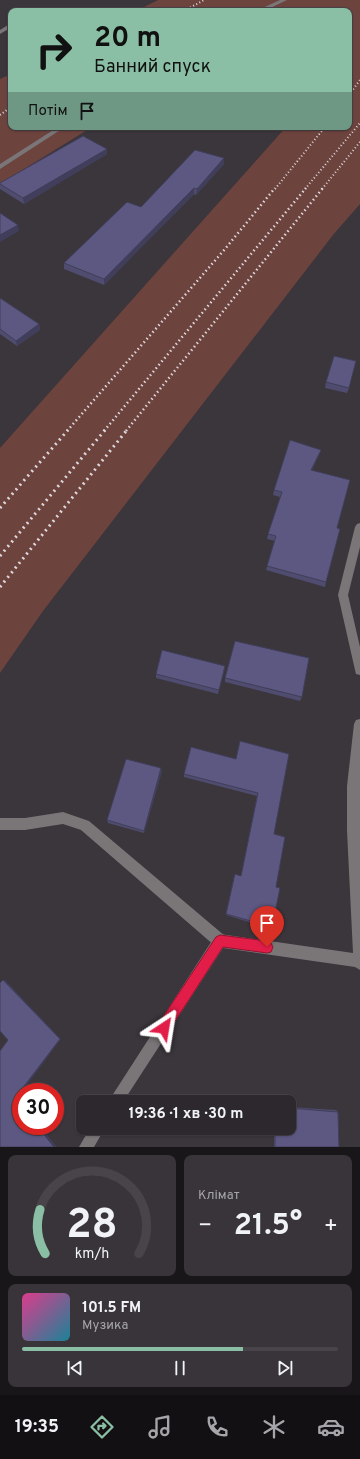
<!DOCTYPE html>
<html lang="uk">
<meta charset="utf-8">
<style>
:root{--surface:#2c282d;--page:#383439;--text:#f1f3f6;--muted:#a6a6aa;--line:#484449;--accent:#8abfa5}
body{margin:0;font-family:Overpass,sans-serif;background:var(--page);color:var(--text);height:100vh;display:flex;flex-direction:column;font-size:15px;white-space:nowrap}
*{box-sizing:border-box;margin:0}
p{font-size:13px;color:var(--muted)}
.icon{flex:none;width:22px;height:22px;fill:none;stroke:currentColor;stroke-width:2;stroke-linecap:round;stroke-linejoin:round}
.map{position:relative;height:1147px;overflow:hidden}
.drawer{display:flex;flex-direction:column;gap:8px;padding:8px;background:#181619;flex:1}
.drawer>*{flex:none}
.top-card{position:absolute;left:8px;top:8px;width:344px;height:122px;border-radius:8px;box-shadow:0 1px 3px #0004,0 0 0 1px var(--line);background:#8abfa5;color:#111;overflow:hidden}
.speed{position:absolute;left:12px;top:1083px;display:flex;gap:8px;font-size:20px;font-weight:700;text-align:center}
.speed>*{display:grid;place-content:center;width:52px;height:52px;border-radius:50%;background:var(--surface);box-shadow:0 1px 3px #0004,0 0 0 1px var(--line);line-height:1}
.speed .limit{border:6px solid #d22;background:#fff;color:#111}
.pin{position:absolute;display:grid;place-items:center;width:34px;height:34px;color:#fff;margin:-41px -17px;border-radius:50% 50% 50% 0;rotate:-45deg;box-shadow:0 0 4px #0007}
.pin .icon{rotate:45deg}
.me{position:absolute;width:44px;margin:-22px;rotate:33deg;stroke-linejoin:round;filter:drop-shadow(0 0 3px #0008)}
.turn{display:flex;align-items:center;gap:14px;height:84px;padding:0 20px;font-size:18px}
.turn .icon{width:52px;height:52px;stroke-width:2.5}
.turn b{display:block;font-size:28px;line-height:34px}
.then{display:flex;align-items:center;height:38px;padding:0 20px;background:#0003;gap:8px;font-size:15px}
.big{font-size:30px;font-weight:700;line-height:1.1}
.drawer .tile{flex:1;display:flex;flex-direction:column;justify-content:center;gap:6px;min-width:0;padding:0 14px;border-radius:8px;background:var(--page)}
.drawer .dial{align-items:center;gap:0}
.dial svg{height:104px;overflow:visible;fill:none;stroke:var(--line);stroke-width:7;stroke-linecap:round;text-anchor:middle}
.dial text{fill:var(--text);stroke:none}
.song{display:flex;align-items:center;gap:12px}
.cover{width:48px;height:48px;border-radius:6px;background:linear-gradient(135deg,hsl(330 70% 55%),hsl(190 70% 35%))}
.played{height:4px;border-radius:2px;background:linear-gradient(90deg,var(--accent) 70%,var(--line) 70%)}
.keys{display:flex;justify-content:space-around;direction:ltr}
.heat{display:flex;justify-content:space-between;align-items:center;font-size:22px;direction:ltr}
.drawer .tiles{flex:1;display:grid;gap:8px;grid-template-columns:1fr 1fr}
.tile:last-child{grid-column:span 2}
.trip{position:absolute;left:76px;top:1095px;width:220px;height:40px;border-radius:8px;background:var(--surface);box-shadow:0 1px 3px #0004,0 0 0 1px var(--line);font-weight:700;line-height:40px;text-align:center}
.tabs{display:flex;height:64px;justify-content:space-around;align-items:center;background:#121012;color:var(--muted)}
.tabs .icon{width:28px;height:28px}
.tabs .selected{color:var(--accent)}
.tabs b{font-size:18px;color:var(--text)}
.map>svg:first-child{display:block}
.green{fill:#6d433e}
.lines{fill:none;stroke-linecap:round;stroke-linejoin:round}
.service{fill:#7a7577;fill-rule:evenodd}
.minor{fill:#7a7577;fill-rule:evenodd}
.rail-far2{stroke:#ddd7dd;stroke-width:2;stroke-dasharray:1 2.5;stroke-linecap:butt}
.rail-far1{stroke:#ddd7dd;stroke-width:2.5;stroke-dasharray:1.5 3;stroke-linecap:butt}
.rail{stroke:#ddd7dd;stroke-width:3;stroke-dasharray:2 4;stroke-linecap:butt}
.wall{fill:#4f4c6f}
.shaded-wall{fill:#403e5a}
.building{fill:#5c5881;stroke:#403e5a}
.route{fill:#e11d48;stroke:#92132f}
</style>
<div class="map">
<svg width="360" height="1147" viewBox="0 0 360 1147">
<rect width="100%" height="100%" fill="#3b353c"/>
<g class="green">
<path d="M 158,0 L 360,0 L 360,204 L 333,235 L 43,611 L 0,673 L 0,448 L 286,127 L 349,127 L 349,11 L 136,11 Z"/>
<path d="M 11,74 L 11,127 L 92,127 L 0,184 L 0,79 Z"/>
</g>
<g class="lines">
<g class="service">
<path d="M 8,25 L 10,26 L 10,28 L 0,34 L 0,30 Z"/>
<path d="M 360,523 L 360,547 L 348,595 L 360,647 L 360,675 L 356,674 L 355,670 L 338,595 L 355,527 L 357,524 Z"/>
<path d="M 63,812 L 89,821 L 225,936 L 227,941 L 225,946 L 220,948 L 215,946 L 81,830 L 63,824 L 25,830 L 0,830 L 0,818 L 25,818 Z"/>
</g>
<g class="minor">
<path d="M 280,0 L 287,0 L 264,11 L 256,11 Z"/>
<path d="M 58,127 L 65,127 L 0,169 L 0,164 Z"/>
<path d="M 360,719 L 360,970 L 355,967 L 223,948 L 123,1102 L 108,1102 L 215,936 L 220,934 L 353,953 L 347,831 L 347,786 L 354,724 L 356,720 Z"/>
<path d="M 90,1128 L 105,1128 L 94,1147 L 79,1147 Z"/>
</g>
<g class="rail-far2">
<path d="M 184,11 L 204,0"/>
<path d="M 349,95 L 360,80"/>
<path d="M 0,115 L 11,107"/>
<path d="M 275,189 L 325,127"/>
<path d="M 305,189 L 360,123"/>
<path d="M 322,189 L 360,142"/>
</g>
<g class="rail-far1">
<path d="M 67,431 L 225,249 L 275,188"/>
<path d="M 104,431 L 306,188"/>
<path d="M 126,431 L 323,188"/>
</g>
<g class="rail">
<path d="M 0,508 L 68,430"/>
<path d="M 0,556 L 105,430"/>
<path d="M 0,587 L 127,430"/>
</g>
</g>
<g class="wall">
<path d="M 107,149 L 107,154 L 24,204 L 0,189 L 0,183 Z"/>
<path d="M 224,158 L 224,164 L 196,195 L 194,194 L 104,285 L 64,269 L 64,263 L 141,207 Z"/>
<path d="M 0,298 L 39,324 L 40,330 L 17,346 L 0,334 Z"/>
<path d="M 326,382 L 349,388 L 347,393 L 325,388 Z"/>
<path d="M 321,450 L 319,455 L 312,470 L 337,528 L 326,582 L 325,587 L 266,570 L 275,541 L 267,539 L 268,534 L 280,497 L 273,495 L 274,490 Z"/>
<path d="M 225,666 L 218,694 L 156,678 L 156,674 Z"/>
<path d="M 225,678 L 302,697 L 300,701 L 225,682 Z"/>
<path d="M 240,741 L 274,834 L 276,887 L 272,927 L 271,929 L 226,915 L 234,876 L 241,876 L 257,796 L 184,777 L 184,774 L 236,759 Z"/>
<path d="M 162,771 L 144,833 L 108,823 L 107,820 Z"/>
<path d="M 289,1107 L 336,1110 L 338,1112 L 339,1147 L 274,1147 L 274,1128 L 289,1128 Z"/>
</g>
<g class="shaded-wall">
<path d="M 107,149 L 107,154 L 24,204 L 23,198 Z"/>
<path d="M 224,158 L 224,164 L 196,195 L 197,189 Z"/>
<path d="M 194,188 L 194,194 L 104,285 L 104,279 Z"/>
<path d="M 18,225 L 19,231 L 0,242 L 0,235 Z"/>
<path d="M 39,324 L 40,330 L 17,346 L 16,341 Z"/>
<path d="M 321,450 L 319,455 L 310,475 L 311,470 Z"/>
<path d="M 225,666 L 225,669 L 218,694 Z"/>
<path d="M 161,768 L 162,771 L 144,833 L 144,831 Z"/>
<path d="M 3,980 L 5,980 L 61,1039 L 18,1097 L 21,1101 L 21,1105 L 15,1098 Z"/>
<path d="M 37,1126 L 40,1126 L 57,1147 L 54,1147 Z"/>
</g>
<g class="building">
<path d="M 83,136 L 107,149 L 23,198 L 0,184 L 0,183 Z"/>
<path d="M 195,150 L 224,158 L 197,189 L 194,188 L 104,279 L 64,263 L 127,202 L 141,207 Z"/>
<path d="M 0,213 L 18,225 L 0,235 Z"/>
<path d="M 0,298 L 39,324 L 16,341 L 0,329 Z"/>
<path d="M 334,356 L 356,361 L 349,388 L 326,382 Z"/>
<path d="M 290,440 L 321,450 L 311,470 L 350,480 L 337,528 L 340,529 L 326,582 L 267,566 L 276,536 L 268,534 L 282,492 L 274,490 Z"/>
<path d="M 235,641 L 309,658 L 302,697 L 225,678 Z"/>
<path d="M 162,650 L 225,666 L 219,690 L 156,674 Z"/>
<path d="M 240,741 L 289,754 L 274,834 L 285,837 L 276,887 L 280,888 L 272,927 L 226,914 L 235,874 L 241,876 L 258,793 L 184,774 L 191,747 L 236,759 Z"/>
<path d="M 126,759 L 161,768 L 144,831 L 107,820 Z"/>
<path d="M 3,980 L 60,1039 L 15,1098 L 21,1105 L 21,1126 L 37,1126 L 54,1147 L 0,1147 L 0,1051 L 8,1040 L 0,1031 L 0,983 Z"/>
<path d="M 289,1108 L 338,1112 L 339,1147 L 275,1147 L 275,1128 L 289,1128 Z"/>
</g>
<path class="route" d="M 220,935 L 267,941 L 271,943 L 273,947 L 271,952 L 267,953 L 223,947 L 168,1032 L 164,1034 L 159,1032 L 157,1028 L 159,1023 L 216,937 Z"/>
</svg>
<div class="speed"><div class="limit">30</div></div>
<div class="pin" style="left:267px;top:947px;background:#d93025"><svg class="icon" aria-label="arrive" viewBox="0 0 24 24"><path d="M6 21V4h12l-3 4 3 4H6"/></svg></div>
<svg class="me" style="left:164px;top:1028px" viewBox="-20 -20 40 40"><path d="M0-17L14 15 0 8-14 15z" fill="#e11d48" stroke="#fff" stroke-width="4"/></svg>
<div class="trip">19:36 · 1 хв · 30 m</div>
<div class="top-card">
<div class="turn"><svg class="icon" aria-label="right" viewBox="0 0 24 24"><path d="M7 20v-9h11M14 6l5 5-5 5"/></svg><div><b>20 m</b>Банний спуск</div></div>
<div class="then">Потім<svg class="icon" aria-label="arrive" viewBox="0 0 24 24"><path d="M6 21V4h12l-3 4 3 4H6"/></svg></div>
</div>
</div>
<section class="drawer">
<div class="tiles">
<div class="tile dial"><svg viewBox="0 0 100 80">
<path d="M14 69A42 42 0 1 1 86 69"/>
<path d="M14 69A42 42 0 0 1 10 35" stroke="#8abfa5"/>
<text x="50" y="56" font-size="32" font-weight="700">28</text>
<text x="50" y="72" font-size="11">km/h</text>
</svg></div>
<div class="tile"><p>Клімат</p>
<div class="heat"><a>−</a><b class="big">21.5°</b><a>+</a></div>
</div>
<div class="tile">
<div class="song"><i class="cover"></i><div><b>101.5 FM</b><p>Музика</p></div></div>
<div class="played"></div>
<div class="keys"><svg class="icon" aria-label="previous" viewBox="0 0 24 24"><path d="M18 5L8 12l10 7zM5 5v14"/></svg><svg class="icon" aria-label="pause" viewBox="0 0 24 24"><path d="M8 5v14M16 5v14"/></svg><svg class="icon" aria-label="next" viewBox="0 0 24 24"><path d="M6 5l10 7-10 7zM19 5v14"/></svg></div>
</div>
</div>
</section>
<nav class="tabs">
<b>19:35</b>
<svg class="icon selected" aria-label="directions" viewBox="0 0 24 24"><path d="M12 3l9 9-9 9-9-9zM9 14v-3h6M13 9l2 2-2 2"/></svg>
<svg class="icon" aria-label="music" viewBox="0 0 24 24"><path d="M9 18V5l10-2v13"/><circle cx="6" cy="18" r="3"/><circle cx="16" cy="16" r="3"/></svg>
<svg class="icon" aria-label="phone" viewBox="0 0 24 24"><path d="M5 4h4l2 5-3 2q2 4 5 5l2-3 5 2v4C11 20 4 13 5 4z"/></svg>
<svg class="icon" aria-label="climate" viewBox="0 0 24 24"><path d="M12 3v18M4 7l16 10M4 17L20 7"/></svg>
<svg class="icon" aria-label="car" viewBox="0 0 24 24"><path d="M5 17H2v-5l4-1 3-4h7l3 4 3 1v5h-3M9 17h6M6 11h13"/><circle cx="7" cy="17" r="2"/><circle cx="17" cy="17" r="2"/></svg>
</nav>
